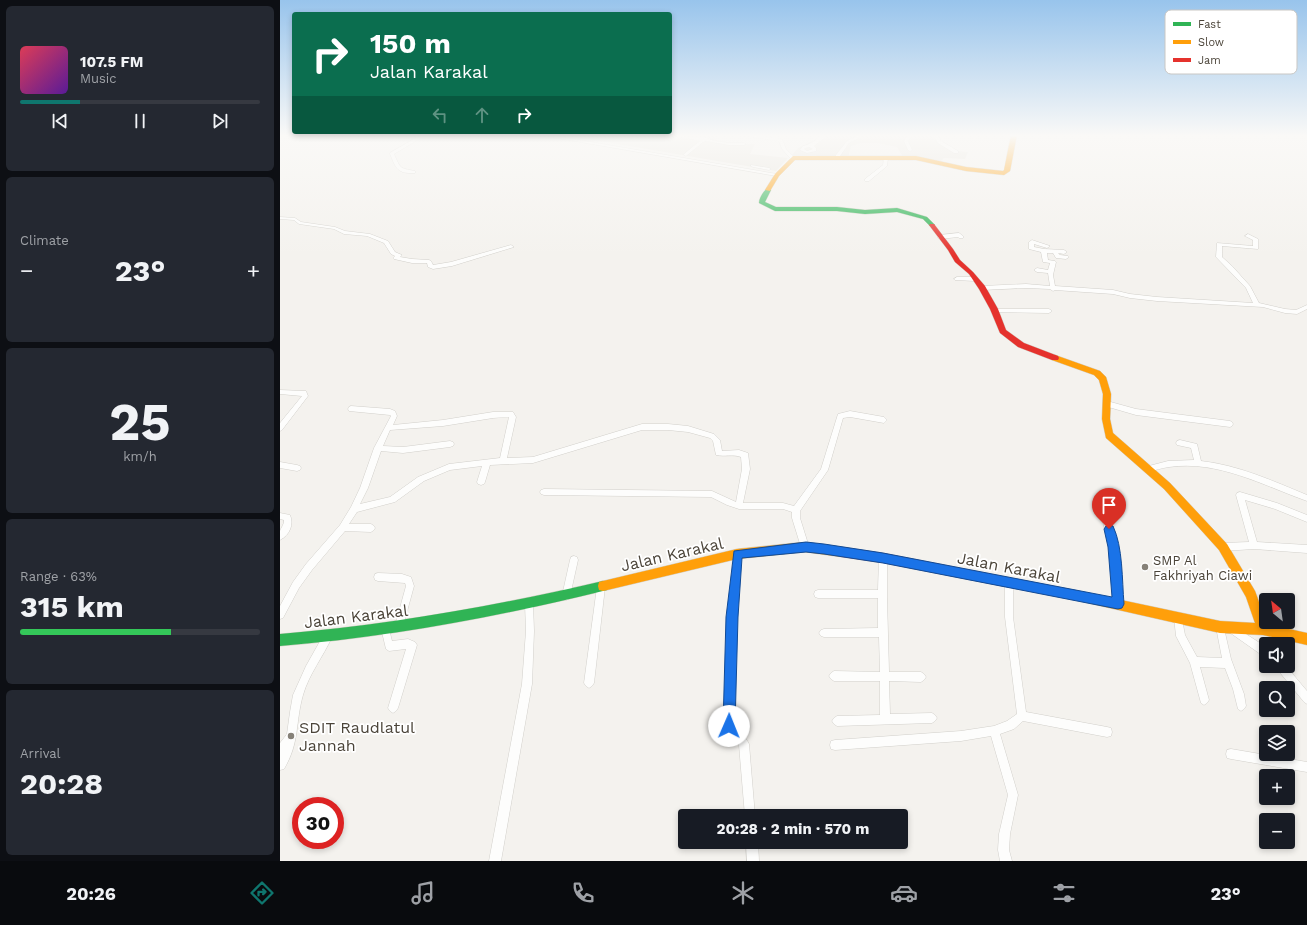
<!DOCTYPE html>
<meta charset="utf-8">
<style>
:root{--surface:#171b24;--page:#242831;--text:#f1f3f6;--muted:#9ea1a6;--line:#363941;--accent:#0f766e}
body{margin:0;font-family:"Work Sans",sans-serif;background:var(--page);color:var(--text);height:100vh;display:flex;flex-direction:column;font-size:15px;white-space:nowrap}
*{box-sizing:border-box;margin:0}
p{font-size:13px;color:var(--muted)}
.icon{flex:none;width:22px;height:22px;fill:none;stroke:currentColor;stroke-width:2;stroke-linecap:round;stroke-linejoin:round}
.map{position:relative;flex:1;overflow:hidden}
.sheet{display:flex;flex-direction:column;gap:6px;padding:6px;background:#0d0f14;width:280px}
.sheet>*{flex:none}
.hud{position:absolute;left:12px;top:12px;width:380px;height:122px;border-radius:4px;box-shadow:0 2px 6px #0003;background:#0b6e4f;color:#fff;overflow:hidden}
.needle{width:26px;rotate:331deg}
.buttons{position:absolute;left:979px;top:593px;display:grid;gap:8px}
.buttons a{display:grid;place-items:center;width:36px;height:36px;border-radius:4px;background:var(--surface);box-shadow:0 2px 6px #0003;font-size:20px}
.speed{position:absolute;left:12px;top:797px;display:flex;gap:8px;font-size:20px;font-weight:700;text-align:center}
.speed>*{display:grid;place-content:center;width:52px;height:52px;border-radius:50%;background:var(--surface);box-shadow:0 2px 6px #0003;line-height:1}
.speed .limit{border:6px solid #d22;background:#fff;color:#111}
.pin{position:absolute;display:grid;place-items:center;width:34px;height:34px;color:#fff;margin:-41px -17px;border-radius:50% 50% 50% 0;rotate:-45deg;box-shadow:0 0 4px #0007}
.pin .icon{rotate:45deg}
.me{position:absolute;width:44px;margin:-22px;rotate:1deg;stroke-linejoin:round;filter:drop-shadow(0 0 3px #0008)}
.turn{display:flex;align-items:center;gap:14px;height:84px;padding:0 12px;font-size:18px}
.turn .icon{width:52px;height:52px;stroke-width:2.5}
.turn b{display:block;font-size:28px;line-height:34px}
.lanes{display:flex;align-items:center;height:38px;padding:0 12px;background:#0003;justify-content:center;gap:20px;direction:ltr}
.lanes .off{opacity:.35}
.big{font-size:30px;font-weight:700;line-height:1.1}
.sheet .card{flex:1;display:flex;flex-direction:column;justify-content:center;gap:6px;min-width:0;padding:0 14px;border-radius:6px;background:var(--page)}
.sheet .dial{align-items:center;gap:0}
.dial b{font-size:52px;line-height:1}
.song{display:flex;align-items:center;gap:12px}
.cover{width:48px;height:48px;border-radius:6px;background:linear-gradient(135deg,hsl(350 70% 55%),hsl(270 70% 35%))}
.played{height:4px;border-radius:2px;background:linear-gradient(90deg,var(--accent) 25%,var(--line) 25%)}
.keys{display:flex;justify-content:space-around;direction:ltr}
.heat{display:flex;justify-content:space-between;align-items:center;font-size:22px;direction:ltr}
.charge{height:6px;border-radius:3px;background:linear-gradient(90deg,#34c759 63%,var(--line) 0)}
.trip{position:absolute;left:398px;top:809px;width:230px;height:40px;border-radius:4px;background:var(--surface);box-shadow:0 2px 6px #0003;font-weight:700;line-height:40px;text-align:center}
.menu{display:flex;height:64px;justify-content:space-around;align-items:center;background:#090b0e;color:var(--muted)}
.menu .icon{width:28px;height:28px}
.menu .selected{color:var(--accent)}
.menu b{font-size:18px;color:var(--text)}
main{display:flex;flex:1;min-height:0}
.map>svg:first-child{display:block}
.residential{fill:#e7e4dc}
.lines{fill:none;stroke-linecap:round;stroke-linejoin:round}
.street-casing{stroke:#d2d0cb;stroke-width:1}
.fast-casing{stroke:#d3cfc5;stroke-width:1}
.slow-casing{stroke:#d3cfc5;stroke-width:1}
.jam-casing{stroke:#d3cfc5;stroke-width:1}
.street{fill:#fdfdfc;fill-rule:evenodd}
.fast{fill:#30b455;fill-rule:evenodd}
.slow{fill:#ff9f0a;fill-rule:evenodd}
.jam{fill:#e5322d;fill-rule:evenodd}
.route{fill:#1a73e8;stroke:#114b97}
.poi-dot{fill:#868178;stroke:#fff;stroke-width:1.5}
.labels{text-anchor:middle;stroke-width:3.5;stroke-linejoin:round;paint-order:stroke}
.poi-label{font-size:13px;fill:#4b4439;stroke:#fff;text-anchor:start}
.near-street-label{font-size:16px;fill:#4b4439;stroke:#fff}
.near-poi-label{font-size:16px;fill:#4b4439;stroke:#fff;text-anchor:start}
.key{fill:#fff;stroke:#c9c7c4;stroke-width:1}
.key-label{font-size:11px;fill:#4b4439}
</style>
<main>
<section class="sheet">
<div class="card">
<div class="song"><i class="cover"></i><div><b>107.5 FM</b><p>Music</p></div></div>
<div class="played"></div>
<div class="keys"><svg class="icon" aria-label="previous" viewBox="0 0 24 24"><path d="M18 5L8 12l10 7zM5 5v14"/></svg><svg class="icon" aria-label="pause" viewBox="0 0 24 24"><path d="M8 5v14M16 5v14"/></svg><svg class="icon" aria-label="next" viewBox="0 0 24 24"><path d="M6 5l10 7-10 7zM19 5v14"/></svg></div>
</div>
<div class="card"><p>Climate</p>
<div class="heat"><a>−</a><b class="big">23°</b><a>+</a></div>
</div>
<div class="card dial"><b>25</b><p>km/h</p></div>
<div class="card"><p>Range · 63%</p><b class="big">315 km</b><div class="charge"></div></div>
<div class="card"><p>Arrival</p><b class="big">20:28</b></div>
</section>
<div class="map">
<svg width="1027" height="861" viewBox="0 0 1027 861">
<rect width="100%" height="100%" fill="#f4f2ee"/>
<g class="residential">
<path d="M 285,135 L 434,135 L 434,139 L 446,144 L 475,144 L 470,154 L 508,158 L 496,171 Z"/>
<path d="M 539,135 L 659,135 L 661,141 L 675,151 L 688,152 L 685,159 L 664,158 L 661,161 L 623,157 L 617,147 L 598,143 L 580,143 L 571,146 L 568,158 L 538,159 L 536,155 L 512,155 L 518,148 L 538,138 Z"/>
</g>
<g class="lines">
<g class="street-casing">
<g id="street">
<path d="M 141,135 L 146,135 L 114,154 C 121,169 119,168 135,171 L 135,173 C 117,174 116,168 110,154 L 110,153 Z"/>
<path d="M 260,135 L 270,135 L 497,174 L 499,175 L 497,176 Z"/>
<path d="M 341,135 L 349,135 L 357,138 L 355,139 Z"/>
<path d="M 392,135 C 401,135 416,139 424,137 C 435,143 451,143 464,143 L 466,144 L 464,145 L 449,145 L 426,141 L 423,142 L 406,156 L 404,155 L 404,154 L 420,141 Z"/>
<path d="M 459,135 L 472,135 L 502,139 L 506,149 L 515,158 L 511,159 L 502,149 L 499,141 Z"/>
<path d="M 543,135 L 548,135 L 534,146 L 536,148 L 536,151 L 527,153 L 520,150 L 523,146 C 532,144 535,140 543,135 ZM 529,147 L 533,149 L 527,151 L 524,149 L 525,148 Z"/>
<path d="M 579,135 L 585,135 L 569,143 L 560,156 L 556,156 L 556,155 L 567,141 Z"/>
<path d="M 628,135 L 632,135 L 628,141 L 632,150 L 630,151 L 628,150 L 624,141 Z"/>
<path d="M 653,135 L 657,135 L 661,141 L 678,151 L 678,153 L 674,153 L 658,143 Z"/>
<path d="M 604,157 L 608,158 L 607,166 L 589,181 L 585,181 L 585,179 L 603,165 Z"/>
<path d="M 471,165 L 489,168 L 491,169 L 489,170 L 473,167 L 471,166 Z"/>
<path d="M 0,217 L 15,218 L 21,222 L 55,227 L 65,231 L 90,234 L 108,241 L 115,252 L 122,255 L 120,257 L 132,259 L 149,260 L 151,261 L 153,265 L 171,262 L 231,245 L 234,247 L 172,266 L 153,269 L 148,267 L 147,263 L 132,263 L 114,259 L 113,258 L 115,256 L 111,254 L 104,243 L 87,236 L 64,234 L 54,229 L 19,224 L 14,220 L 0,219 Z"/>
<path d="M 679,233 L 683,236 L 683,238 L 679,238 L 678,237 L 660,239 L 657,237 L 660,235 Z"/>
<path d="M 968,234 L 978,239 L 978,249 L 942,246 L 942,257 L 952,266 L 970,286 L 979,303 L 1005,309 L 1016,310 L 1027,305 L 1027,309 L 1017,314 L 1005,313 L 983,307 L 877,301 L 850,298 L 833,294 L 775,290 L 773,291 L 770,289 L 746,288 L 702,290 L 699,288 L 702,286 L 746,284 L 770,286 L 768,273 L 757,272 L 754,270 L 757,268 L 768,270 L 770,263 L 763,262 L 761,252 L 749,249 L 749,242 L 752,240 L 770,246 L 767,248 L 754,244 L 754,247 L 764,249 L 784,250 L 787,252 L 784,254 L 778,253 L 780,255 L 788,256 L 789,257 L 786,259 L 776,258 L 773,253 L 767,253 L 768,260 L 775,261 L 776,262 L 773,275 L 775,286 L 833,290 L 850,294 L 877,297 L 973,303 L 966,288 L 936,257 L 937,243 L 973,246 L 973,240 L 965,236 Z"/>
<path d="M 677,277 L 695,277 L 698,279 L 695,281 L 675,280 L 674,279 Z"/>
<path d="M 714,309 L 769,309 L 772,311 L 769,313 L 712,312 L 712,310 Z"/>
<path d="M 0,390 L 24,391 L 26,391 L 28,396 L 2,430 L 0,431 L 0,423 L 22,396 L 0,394 Z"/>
<path d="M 827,401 L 856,409 L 950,421 L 952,422 L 953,424 L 952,426 L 950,427 L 856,415 L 825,406 L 824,404 L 825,402 Z"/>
<path d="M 71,406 L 110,409 L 115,411 L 117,416 L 113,425 L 163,420 L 213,412 L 233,412 L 236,417 L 227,458 L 253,457 L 362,424 L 388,424 L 408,426 L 434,434 L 440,440 L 442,451 L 459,450 L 468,453 L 470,469 L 463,503 L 503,503 L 514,506 L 541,469 L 558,414 L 570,411 L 604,417 L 607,420 L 604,423 L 570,417 L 563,418 L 548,470 L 520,511 L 520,518 L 529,547 L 528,550 L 525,551 L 522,550 L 521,547 L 512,518 L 512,512 L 503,509 L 459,509 L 447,505 L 431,497 L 264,495 L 261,494 L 260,492 L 261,490 L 264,489 L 432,491 L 456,502 L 462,469 L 461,457 C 453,454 445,457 436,455 L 433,441 L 430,438 L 408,432 L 388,430 L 362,430 L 253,463 L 210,465 L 205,482 L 204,484 L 201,485 L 198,484 L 197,482 L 202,466 L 170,470 L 144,481 L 115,502 L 77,512 L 69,524 L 91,524 L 94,526 L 95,528 L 94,530 L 91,532 L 65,531 L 32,570 L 19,588 L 3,618 L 0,619 L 0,606 L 13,582 L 26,564 L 60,525 L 71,507 L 80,488 L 94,448 L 111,416 L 110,415 L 69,411 L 68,409 L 69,407 ZM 229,417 L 220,458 L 169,464 L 138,477 L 110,497 L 80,504 L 88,488 L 101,451 L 123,453 L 170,447 L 173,446 L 174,444 L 173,442 L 170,441 L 123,447 L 103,446 L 110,430 L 163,426 L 213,418 Z"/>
<path d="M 900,440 L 917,444 L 921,461 C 958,465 993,481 1027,495 L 1027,501 C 982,485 938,460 889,467 C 882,468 875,470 868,472 L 865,471 L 864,469 L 865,467 L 888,461 L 914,460 L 911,448 L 897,445 L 896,443 L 897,441 Z"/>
<path d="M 0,462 L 17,465 L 20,466 L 21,468 L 20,470 L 17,471 L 0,468 Z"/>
<path d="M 960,492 L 997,503 L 1027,515 L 1027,522 L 995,509 L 965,500 L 977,542 L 1027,545 L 1027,553 L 974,549 L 943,551 L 940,550 L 939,547 L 940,544 L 943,543 L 969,542 L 956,495 L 957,493 Z"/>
<path d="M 825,511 L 828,512 L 829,514 L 837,547 L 842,604 L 841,607 L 838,608 L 835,607 L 834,604 L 829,547 L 821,514 L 822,512 Z"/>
<path d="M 0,513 L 10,515 C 14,524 10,535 0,540 C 0,537 0,533 0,531 C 2,526 4,525 4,520 L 0,519 Z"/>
<path d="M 457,550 L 460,551 L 461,554 L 456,617 L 454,721 C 456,730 465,735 469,744 L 475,816 L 465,816 L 459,745 L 448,731 L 444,721 L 448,617 L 453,554 L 454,551 Z"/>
<path d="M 603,554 L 606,555 L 607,558 L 607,598 L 609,672 L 641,672 L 644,674 L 646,677 L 644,680 L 641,682 L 609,681 L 610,714 L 652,713 L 655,715 L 657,718 L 655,721 L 652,723 L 557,726 L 554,724 L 552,721 L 554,718 L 557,716 L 600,715 L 600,681 L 554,681 L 551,679 L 549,676 L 551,673 L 554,671 L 600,672 L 599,637 L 544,637 L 541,636 L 539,633 L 541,630 L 544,629 L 598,628 L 598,598 L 538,598 L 535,597 L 534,594 L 535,591 L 538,590 L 598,590 L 599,558 L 600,555 Z"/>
<path d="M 294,556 L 297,557 L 298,560 L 290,596 L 289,599 L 286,600 L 283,599 L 282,596 L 290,560 L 291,557 Z"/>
<path d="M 98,573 L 122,574 L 131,577 L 134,586 L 123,626 L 122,629 L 119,630 L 116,629 L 115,626 L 126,586 L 125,583 L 98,581 L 95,580 L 94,577 L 95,574 Z"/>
<path d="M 729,578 L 732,579 L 733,582 L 733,617 L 746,712 L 827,727 L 831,728 L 832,732 L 831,736 L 827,737 L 743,721 L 734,729 L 720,734 L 738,795 L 730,834 L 729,850 L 732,861 L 720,861 L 718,850 L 719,834 L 728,795 L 711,736 L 681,741 L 555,750 L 551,749 L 550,745 L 551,741 L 555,740 L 681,731 L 714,726 L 727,721 L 737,714 L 725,617 L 725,582 L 726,579 Z"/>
<path d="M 321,583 L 324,584 L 325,587 L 314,683 L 312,686 L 309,688 L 306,686 L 304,683 L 317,587 L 318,584 Z"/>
<path d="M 249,600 L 252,601 L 253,604 L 254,631 L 252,684 L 221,861 L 209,861 L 242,684 L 246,631 L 245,604 L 246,601 Z"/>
<path d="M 898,613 L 901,614 L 905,635 L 917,657 L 942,658 L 936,627 L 937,624 L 940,623 L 943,624 L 951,659 L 964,694 L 966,706 L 964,709 L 961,711 L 958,709 L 953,689 L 945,668 L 920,667 L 929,700 L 927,703 L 924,705 L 921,703 L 910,663 L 896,636 L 894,617 L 895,614 Z"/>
<path d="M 105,624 L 108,625 L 112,641 L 128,639 L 135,642 L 137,645 L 118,708 L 116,711 L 113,713 L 110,711 L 108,708 L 126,649 L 109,651 L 106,649 L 101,628 L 102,625 Z"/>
<path d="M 952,625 L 986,647 L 986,658 L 949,632 L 948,629 L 949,626 Z"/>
<path d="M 47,632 L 50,634 L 52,637 C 43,657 29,674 23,695 C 15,723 20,742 4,769 L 0,770 L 0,743 L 7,734 L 10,712 L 13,695 L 26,666 L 44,634 Z"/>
<path d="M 995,666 L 1006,666 L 1027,691 L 1027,704 L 1024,702 L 997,669 Z"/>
<path d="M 951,749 L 1027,762 L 1027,772 L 951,759 L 947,758 L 946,754 L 947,750 Z"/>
<path d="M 466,842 L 478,842 L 479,861 L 467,861 Z"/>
</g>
</g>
<g class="fast-casing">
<g id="fast">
<path d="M 488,188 L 491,190 L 485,202 L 496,207 L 557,207 L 585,210 L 617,208 L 647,217 L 655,225 L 650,226 L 643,219 L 617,212 L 585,214 L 557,211 L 495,211 L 479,203 C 479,198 484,190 488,188 Z"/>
<path d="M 323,581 L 327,582 L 328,586 L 327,590 L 323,591 C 216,617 110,637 0,646 L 0,634 C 109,625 216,606 323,581 Z"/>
</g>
</g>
<g class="slow-casing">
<g id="slow">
<path d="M 731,135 L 737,135 L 730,171 L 724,175 L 686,171 L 636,160 L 515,160 L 499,176 L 490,191 L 485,190 L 495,174 L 513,156 L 636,156 L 686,167 L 723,171 L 724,170 Z"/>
<path d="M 775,355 L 820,371 L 826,377 L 831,394 L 830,419 L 833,433 L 890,483 L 947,544 L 975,591 L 987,624 L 1027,633 L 1027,645 L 983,635 L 940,633 L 790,599 L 788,595 L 790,591 L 794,590 L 940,621 L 975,623 L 966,597 L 939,550 L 884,489 L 826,438 L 822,419 L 823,394 L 819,380 L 814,375 L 772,360 L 771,358 Z"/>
<path d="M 525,542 L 562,547 L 566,549 L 567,552 L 566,555 L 562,557 L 525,552 L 457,559 L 323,591 L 319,590 L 318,586 L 319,582 L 323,581 L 457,549 Z"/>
</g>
</g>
<g class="jam-casing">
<g id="jam">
<path d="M 650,224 L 654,224 L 673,249 L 680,260 L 693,272 L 705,286 L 718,309 L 726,330 L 744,343 L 778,356 L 779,358 L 778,360 L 772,360 L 738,347 L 720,333 L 710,309 L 699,289 L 689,274 L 675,262 L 668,250 L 649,225 Z"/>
<path d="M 562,547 L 603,553 L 794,590 L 798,591 L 800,595 L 798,599 L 794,600 L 603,563 L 562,557 L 558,555 L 557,552 L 558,549 Z"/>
</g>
</g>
<use href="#street" class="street"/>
<use href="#fast" class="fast"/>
<use href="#slow" class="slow"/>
<use href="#jam" class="jam"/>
</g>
<linearGradient id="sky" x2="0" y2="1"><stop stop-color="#98c4ec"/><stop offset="0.53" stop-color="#faf9f7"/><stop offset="1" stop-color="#faf9f7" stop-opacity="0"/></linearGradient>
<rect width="1027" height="256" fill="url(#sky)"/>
<path class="route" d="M 829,525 L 833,526 C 843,547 842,580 844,604 L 842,608 L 838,609 L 603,563 L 544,554 L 526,552 L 462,558 L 458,617 L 455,726 L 454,730 L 449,732 L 444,730 L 443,726 L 446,617 L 454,551 L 526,542 L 544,544 L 603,553 L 832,597 L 828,547 L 824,529 L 826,526 Z"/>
<g class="poi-dot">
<circle cx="865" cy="567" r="4"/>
<circle cx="11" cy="736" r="4"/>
</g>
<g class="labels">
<g class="poi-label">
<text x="873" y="565">SMP Al<tspan x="873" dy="15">Fakhriyah Ciawi</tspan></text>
</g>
<g class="near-street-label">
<text transform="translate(392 554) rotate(-13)" y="6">Jalan Karakal</text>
<text transform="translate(729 567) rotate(11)" y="6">Jalan Karakal</text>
<text transform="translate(76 616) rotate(-7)" y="6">Jalan Karakal</text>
</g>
<g class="near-poi-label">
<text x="19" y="733">SDIT Raudlatul<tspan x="19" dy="18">Jannah</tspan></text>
</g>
</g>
<rect x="885" y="10" width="132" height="64" rx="6" class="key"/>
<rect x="893" y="22" width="18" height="4" fill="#30b455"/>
<rect x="893" y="40" width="18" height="4" fill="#ff9f0a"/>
<rect x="893" y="58" width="18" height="4" fill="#e5322d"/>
<g class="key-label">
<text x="918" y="28">Fast</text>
<text x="918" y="46">Slow</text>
<text x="918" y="64">Jam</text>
</g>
</svg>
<div class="buttons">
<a><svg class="needle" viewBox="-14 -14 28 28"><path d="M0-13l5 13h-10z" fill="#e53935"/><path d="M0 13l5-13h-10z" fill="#9ea1a6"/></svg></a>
<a><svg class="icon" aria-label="sound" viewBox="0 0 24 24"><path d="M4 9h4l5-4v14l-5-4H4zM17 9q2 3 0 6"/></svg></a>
<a><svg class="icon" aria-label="search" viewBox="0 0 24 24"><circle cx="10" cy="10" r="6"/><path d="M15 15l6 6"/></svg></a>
<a><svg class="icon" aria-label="layers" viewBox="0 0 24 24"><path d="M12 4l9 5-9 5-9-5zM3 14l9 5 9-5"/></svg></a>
<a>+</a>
<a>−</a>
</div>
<div class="speed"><div class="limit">30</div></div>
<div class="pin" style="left:829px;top:529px;background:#d93025"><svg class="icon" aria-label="arrive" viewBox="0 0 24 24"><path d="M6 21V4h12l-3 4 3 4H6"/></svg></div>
<svg class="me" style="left:449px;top:726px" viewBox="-20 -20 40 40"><circle r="19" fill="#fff"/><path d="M0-13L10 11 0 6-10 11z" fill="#1a73e8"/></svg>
<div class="trip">20:28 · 2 min · 570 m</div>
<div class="hud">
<div class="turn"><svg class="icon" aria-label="right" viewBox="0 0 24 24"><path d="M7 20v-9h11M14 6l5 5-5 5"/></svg><div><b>150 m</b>Jalan Karakal</div></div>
<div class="lanes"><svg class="icon off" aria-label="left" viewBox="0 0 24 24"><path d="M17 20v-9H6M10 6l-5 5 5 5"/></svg><svg class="icon off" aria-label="ahead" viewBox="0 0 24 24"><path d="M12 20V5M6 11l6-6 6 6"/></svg><svg class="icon" aria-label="right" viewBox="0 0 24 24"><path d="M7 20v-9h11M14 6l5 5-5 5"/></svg></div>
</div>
</div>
</main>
<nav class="menu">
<b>20:26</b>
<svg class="icon selected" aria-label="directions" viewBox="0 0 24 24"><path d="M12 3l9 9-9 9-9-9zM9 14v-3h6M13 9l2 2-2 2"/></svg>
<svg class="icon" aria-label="music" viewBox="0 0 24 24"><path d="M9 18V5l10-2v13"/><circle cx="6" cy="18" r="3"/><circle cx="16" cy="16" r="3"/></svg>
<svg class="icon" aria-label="phone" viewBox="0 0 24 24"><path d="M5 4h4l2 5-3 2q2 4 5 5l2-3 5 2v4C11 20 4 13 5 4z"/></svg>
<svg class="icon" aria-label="climate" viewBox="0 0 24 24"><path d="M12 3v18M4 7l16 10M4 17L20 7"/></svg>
<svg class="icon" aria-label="car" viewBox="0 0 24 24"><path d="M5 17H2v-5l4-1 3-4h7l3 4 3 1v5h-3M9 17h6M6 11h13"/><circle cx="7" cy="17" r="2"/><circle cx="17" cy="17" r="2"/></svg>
<svg class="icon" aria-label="filters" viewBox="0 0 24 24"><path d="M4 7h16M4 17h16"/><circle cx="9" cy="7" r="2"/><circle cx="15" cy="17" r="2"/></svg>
<b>23°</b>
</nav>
